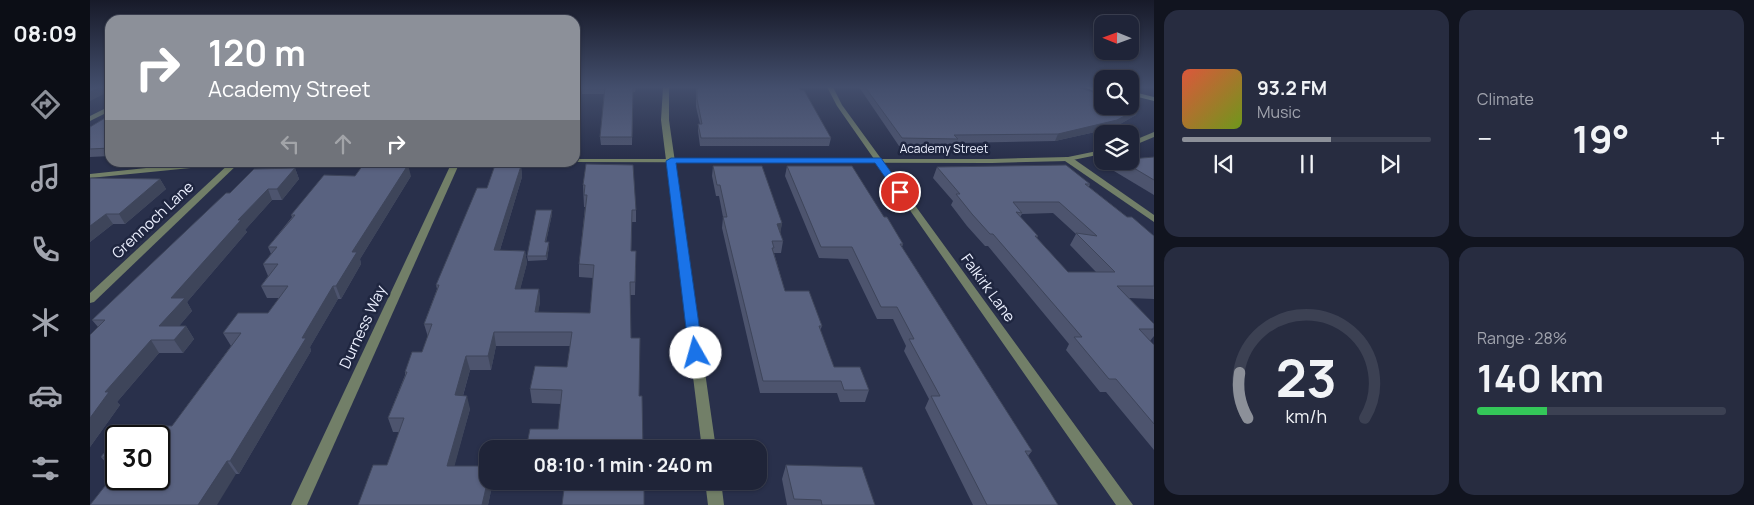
<!DOCTYPE html>
<meta charset="utf-8">
<style>
:root{--surface:#1f2438;--page:#272c40;--text:#f1f3f6;--muted:#a1a4ae;--line:#3c4153;--accent:#8c9099}
body{margin:0;font-family:Manrope,sans-serif;background:var(--page);color:var(--text);height:100vh;display:flex;flex-direction:column;font-size:19px;white-space:nowrap}
*{box-sizing:border-box;margin:0}
p{font-size:16px;color:var(--muted)}
.icon{flex:none;width:28px;height:28px;fill:none;stroke:currentColor;stroke-width:2;stroke-linecap:round;stroke-linejoin:round}
.map{position:relative;flex:1;overflow:hidden}
.drawer{display:flex;flex-direction:column;gap:10px;padding:10px;background:#11141f;width:600px}
.drawer>*{flex:none}
.banner{position:absolute;left:15px;top:15px;width:475px;height:152px;border-radius:15px;box-shadow:0 1px 4px #0004,0 0 0 1px var(--line);background:#8c9099;color:#fff;overflow:hidden}
.needle{width:32px;rotate:271deg}
.buttons{position:absolute;left:1004px;top:15px;display:grid;gap:10px}
.buttons a{display:grid;place-items:center;width:45px;height:45px;border-radius:10px;background:var(--surface);box-shadow:0 1px 4px #0004,0 0 0 1px var(--line);font-size:25px}
.speed{position:absolute;left:15px;top:425px;display:flex;gap:10px;font-size:25px;font-weight:700;text-align:center}
.speed>*{display:grid;place-content:center;width:65px;height:65px;border-radius:50%;background:var(--surface);box-shadow:0 1px 4px #0004,0 0 0 1px var(--line);line-height:1}
.speed .limit{border:2px solid #111;border-radius:8px;background:#fff;color:#111}
.pin{position:absolute;display:grid;place-items:center;width:42px;height:42px;color:#fff;margin:-21px;border:2px solid #fff;border-radius:50%;box-shadow:0 1px 5px #0007}
.me{position:absolute;width:55px;margin:-28px;rotate:353deg;stroke-linejoin:round;filter:drop-shadow(0 0 4px #0008)}
.turn{display:flex;align-items:center;gap:18px;height:105px;padding:0 20px;font-size:22px}
.turn .icon{width:65px;height:65px;stroke-width:2.5}
.turn b{display:block;font-size:35px;line-height:42px}
.lanes{display:flex;align-items:center;height:48px;padding:0 20px;background:#0003;justify-content:center;gap:25px;direction:ltr}
.lanes .off{opacity:.35}
.big{font-size:38px;font-weight:700;line-height:1.1}
.drawer .card{flex:1;display:flex;flex-direction:column;justify-content:center;gap:8px;min-width:0;padding:0 18px;border-radius:15px;background:var(--page)}
.drawer .dial{align-items:center;gap:0}
.dial svg{height:130px;overflow:visible;fill:none;stroke:var(--line);stroke-width:7;stroke-linecap:round;text-anchor:middle}
.dial text{fill:var(--text);stroke:none}
.song{display:flex;align-items:center;gap:15px}
.cover{width:60px;height:60px;border-radius:8px;background:linear-gradient(135deg,hsl(10 70% 55%),hsl(80 70% 35%))}
.played{height:5px;border-radius:2px;background:linear-gradient(90deg,var(--accent) 60%,var(--line) 60%)}
.keys{display:flex;justify-content:space-around;direction:ltr}
.heat{display:flex;justify-content:space-between;align-items:center;font-size:28px;direction:ltr}
.charge{height:8px;border-radius:4px;background:linear-gradient(90deg,#34c759 28%,var(--line) 0)}
.drawer .tiles{flex:1;display:grid;gap:10px;grid-template-columns:repeat(2,1fr)}
.trip{position:absolute;left:389px;top:440px;width:288px;height:50px;border-radius:15px;background:var(--surface);box-shadow:0 1px 4px #0004,0 0 0 1px var(--line);font-weight:700;line-height:50px;text-align:center}
main{display:flex;flex:1;min-height:0}
.menu{display:flex;flex-direction:column;width:90px;justify-content:space-around;align-items:center;background:#0c0e16;color:var(--muted)}
.menu .icon{width:35px;height:35px}
.menu .active{color:var(--accent)}
.menu b{font-size:22px;color:var(--text)}
.map>svg:first-child{display:block}
.lines{fill:none;stroke-linecap:round;stroke-linejoin:round}
.minor{fill:#727f68;fill-rule:evenodd}
.tertiary{fill:#727f68;fill-rule:evenodd}
.secondary{fill:#96ab86;fill-rule:evenodd}
.wall{fill:#4d546e;fill-rule:evenodd}
.shaded-wall{fill:#3e455a}
.building{fill:#596280;stroke:#3e455a;fill-rule:evenodd}
.route{fill:#1a73e8;stroke:#114b97}
.labels{text-anchor:middle;stroke-width:5;stroke-linejoin:round;paint-order:stroke}
.far-street-label{font-size:12px;fill:#ebeffe;stroke:#1f2640}
.street-label{font-size:15px;fill:#ebeffe;stroke:#1f2640}
</style>
<main>
<nav class="menu">
<b>08:09</b>
<svg class="icon active" aria-label="directions" viewBox="0 0 24 24"><path d="M12 3l9 9-9 9-9-9zM9 14v-3h6M13 9l2 2-2 2"/></svg>
<svg class="icon" aria-label="music" viewBox="0 0 24 24"><path d="M9 18V5l10-2v13"/><circle cx="6" cy="18" r="3"/><circle cx="16" cy="16" r="3"/></svg>
<svg class="icon" aria-label="phone" viewBox="0 0 24 24"><path d="M5 4h4l2 5-3 2q2 4 5 5l2-3 5 2v4C11 20 4 13 5 4z"/></svg>
<svg class="icon" aria-label="climate" viewBox="0 0 24 24"><path d="M12 3v18M4 7l16 10M4 17L20 7"/></svg>
<svg class="icon" aria-label="car" viewBox="0 0 24 24"><path d="M5 17H2v-5l4-1 3-4h7l3 4 3 1v5h-3M9 17h6M6 11h13"/><circle cx="7" cy="17" r="2"/><circle cx="17" cy="17" r="2"/></svg>
<svg class="icon" aria-label="filters" viewBox="0 0 24 24"><path d="M4 7h16M4 17h16"/><circle cx="9" cy="7" r="2"/><circle cx="15" cy="17" r="2"/></svg>
</nav>
<div class="map">
<svg width="1064" height="505" viewBox="0 0 1064 505">
<rect width="100%" height="100%" fill="#29304b"/>
<g class="lines">
<g class="minor">
<path d="M 573,87 L 579,87 L 579,120 L 626,449 L 612,449 L 571,120 Z"/>
<path d="M 737,87 L 743,87 L 752,105 L 1043,505 L 1026,505 L 747,106 Z"/>
<path d="M 20,106 L 20,111 L 0,121 L 0,116 Z"/>
<path d="M 975,157 L 981,157 L 1064,215 L 1064,222 L 975,161 Z"/>
<path d="M 141,162 L 150,162 L 4,302 L 0,303 L 0,293 Z"/>
<path d="M 362,162 L 370,162 L 217,505 L 201,505 Z"/>
<path d="M 615,481 L 631,481 L 634,505 L 618,505 Z"/>
</g>
<g class="tertiary">
<path d="M 1064,132 L 1064,137 L 1040,147 L 1040,142 Z"/>
<path d="M 1012,150 L 1012,154 L 978,161 L 902,163 L 482,162 L 485,162 L 485,159 L 902,159 L 978,157 Z"/>
<path d="M 112,162 L 145,162 L 141,164 L 0,178 L 0,174 Z"/>
</g>
<g class="secondary">
<path d="M 994,87 L 1003,87 L 1012,90 L 1012,94 Z"/>
<path d="M 1040,91 L 1064,97 L 1064,101 L 1040,95 Z"/>
</g>
</g>
<g class="wall">
<path d="M 491,87 L 546,87 L 545,92 L 543,92 L 542,145 L 511,145 L 510,137 L 514,94 L 492,94 Z"/>
<path d="M 606,87 L 710,87 L 710,90 L 741,138 L 739,146 L 610,146 L 608,131 L 608,124 L 610,124 L 606,107 Z"/>
<path d="M 769,87 L 882,87 L 886,88 L 1046,115 L 1023,128 L 965,141 L 866,143 L 865,146 L 809,146 Z"/>
<path d="M 20,115 L 20,156 L 0,157 L 0,127 Z"/>
<path d="M 1064,157 L 1064,195 L 1024,171 L 1029,161 L 1040,161 Z"/>
<path d="M 496,164 L 546,210 L 546,222 L 542,222 L 541,251 L 546,251 L 545,295 L 540,295 L 468,429 L 471,404 L 442,403 L 440,389 L 477,367 L 480,346 L 406,346 L 401,370 L 380,370 L 373,396 L 380,409 L 364,466 L 398,481 L 403,481 L 398,505 L 268,505 L 297,465 L 309,432 L 303,432 L 298,418 L 315,375 L 315,372 L 332,352 L 338,337 L 334,324 L 347,289 L 346,285 L 397,188 L 431,166 L 432,177 L 410,250 L 435,251 L 437,263 L 430,289 L 449,289 L 450,302 L 448,312 L 500,313 L 503,278 L 489,277 L 489,264 L 495,207 L 494,207 L 493,185 Z"/>
<path d="M 623,166 L 692,223 L 690,233 L 693,241 L 691,253 L 684,253 L 695,291 L 732,326 L 730,331 L 744,367 L 779,390 L 775,402 L 750,402 L 747,393 L 670,393 L 632,228 L 633,217 L 629,196 L 626,196 L 622,176 Z"/>
<path d="M 697,166 L 794,217 L 813,244 L 812,247 L 942,451 L 938,456 L 968,505 L 883,505 L 835,408 L 839,399 L 814,351 L 816,346 L 803,319 L 787,319 L 758,259 L 729,258 L 695,176 Z"/>
<path d="M 847,167 L 1000,184 L 999,187 L 1037,217 L 1064,236 L 1064,299 L 1039,298 L 1064,324 L 1064,336 L 1060,341 L 1064,345 L 1064,450 L 1016,392 L 1010,392 L 976,350 L 979,344 L 898,246 L 895,246 L 877,226 L 861,205 L 863,201 L 843,178 ZM 963,213 L 986,234 L 980,245 L 1006,272 L 978,272 L 947,238 L 948,236 L 930,217 L 932,214 Z"/>
<path d="M 205,168 L 209,179 L 192,200 L 182,200 L 155,230 L 157,232 L 97,302 L 102,311 L 89,326 L 96,326 L 104,339 L 93,353 L 69,353 L 27,402 L 30,405 L 0,447 L 8,327 L 2,320 L 140,193 Z"/>
<path d="M 321,176 L 270,259 L 271,264 L 251,299 L 248,299 L 220,347 L 221,351 L 149,474 L 146,474 L 82,426 L 141,346 L 133,333 L 178,313 L 189,298 L 177,298 L 171,286 L 178,276 L 173,264 L 181,254 L 178,247 L 202,217 L 201,215 Z"/>
<path d="M 0,178 L 70,179 L 76,189 L 35,224 L 23,224 L 0,242 Z"/>
<path d="M 462,214 L 456,242 L 459,242 L 459,246 L 457,260 L 438,261 L 437,256 Z"/>
<path d="M 26,438 L 26,470 L 22,470 L 11,457 Z"/>
<path d="M 696,465 L 785,505 L 697,505 L 692,479 Z"/>
</g>
<g class="shaded-wall">
<path d="M 11,87 L 20,87 L 20,91 L 0,101 L 0,92 Z"/>
<path d="M 1050,108 L 1046,115 L 1023,128 L 965,141 L 968,134 Z"/>
<path d="M 318,165 L 321,176 L 270,259 L 271,264 L 251,299 L 246,286 L 262,252 Z"/>
<path d="M 431,166 L 432,177 L 406,263 L 404,250 Z"/>
<path d="M 205,168 L 209,179 L 192,200 L 187,189 Z"/>
<path d="M 70,179 L 76,189 L 35,224 L 29,214 Z"/>
<path d="M 178,189 L 182,200 L 155,230 L 157,232 L 97,302 L 102,311 L 78,339 L 69,326 L 81,298 L 148,220 Z"/>
<path d="M 462,210 L 462,214 L 455,246 L 455,242 Z"/>
<path d="M 16,214 L 23,224 L 0,242 L 0,226 Z"/>
<path d="M 692,223 L 690,235 L 687,224 Z"/>
<path d="M 459,242 L 459,246 L 457,260 L 456,256 Z"/>
<path d="M 435,251 L 437,263 L 427,302 L 425,289 Z"/>
<path d="M 243,286 L 248,299 L 220,347 L 221,351 L 149,474 L 140,461 L 212,338 Z"/>
<path d="M 449,289 L 450,302 L 446,326 L 445,312 Z"/>
<path d="M 96,326 L 104,339 L 93,353 L 84,340 Z"/>
<path d="M 404,332 L 406,346 L 401,370 L 398,356 Z"/>
<path d="M 61,340 L 69,353 L 27,402 L 30,405 L 0,447 L 0,418 L 15,392 Z"/>
<path d="M 376,356 L 380,370 L 369,409 L 365,395 Z"/>
<path d="M 377,396 L 380,409 L 361,479 L 357,466 Z"/>
<path d="M 137,461 L 146,474 L 127,505 L 108,505 Z"/>
<path d="M 398,479 L 398,481 L 403,481 L 398,505 L 392,505 Z"/>
</g>
<g class="building">
<path d="M 0,87 L 11,87 L 0,92 Z"/>
<path d="M 491,87 L 543,87 L 542,137 L 510,137 L 515,87 Z"/>
<path d="M 607,87 L 710,87 L 710,90 L 714,90 L 741,138 L 611,138 L 608,124 L 612,124 L 607,99 Z"/>
<path d="M 775,87 L 882,87 L 886,88 L 901,88 L 906,87 L 987,87 L 1012,95 L 1012,106 L 1040,106 L 1040,104 L 1050,108 L 1027,120 L 968,134 L 864,135 L 868,139 L 812,138 Z"/>
<path d="M 20,115 L 20,148 L 0,149 L 0,127 Z"/>
<path d="M 1064,157 L 1064,180 L 1032,161 L 1040,161 L 1040,159 Z"/>
<path d="M 496,164 L 543,165 L 546,210 L 542,210 L 541,251 L 546,251 L 545,282 L 540,282 L 541,338 L 550,338 L 549,396 L 552,396 L 553,449 L 436,449 L 440,429 L 468,429 L 472,390 L 440,389 L 445,366 L 477,367 L 482,332 L 404,332 L 398,356 L 376,356 L 365,395 L 377,396 L 357,466 L 398,466 L 398,479 L 392,505 L 268,505 L 283,465 L 297,465 L 314,418 L 298,418 L 317,372 L 315,372 L 322,352 L 332,352 L 342,324 L 334,324 L 349,285 L 346,285 L 387,188 L 397,188 L 405,165 L 431,166 L 404,250 L 435,251 L 425,289 L 449,289 L 445,312 L 500,313 L 504,265 L 489,264 L 497,195 L 494,195 L 495,185 L 493,185 Z"/>
<path d="M 273,165 L 318,165 L 262,252 L 267,252 L 246,286 L 243,286 L 212,338 L 216,338 L 140,461 L 137,461 L 108,505 L 0,505 L 26,472 L 26,479 L 69,479 L 69,436 L 28,436 L 37,425 L 82,426 L 151,333 L 133,333 L 148,313 L 178,313 L 198,286 L 171,286 L 188,264 L 173,264 L 187,247 L 178,247 L 205,215 L 201,215 L 234,175 L 265,176 Z"/>
<path d="M 976,165 L 1000,184 L 995,184 L 1037,217 L 1042,217 L 1064,236 L 1064,286 L 1027,286 L 1064,324 L 1064,329 L 1049,329 L 1064,345 L 1064,424 L 1026,379 L 1019,379 L 984,337 L 992,337 L 903,234 L 900,234 L 882,214 L 866,194 L 870,194 L 847,167 ZM 923,202 L 969,202 L 1007,236 L 986,233 L 1025,272 L 978,272 L 945,236 L 948,236 L 926,212 L 932,213 Z"/>
<path d="M 623,166 L 672,166 L 692,223 L 687,224 L 693,241 L 682,241 L 684,248 L 682,248 L 695,291 L 719,291 L 732,326 L 729,326 L 744,367 L 770,367 L 779,390 L 754,390 L 751,381 L 673,381 L 633,217 L 637,217 L 630,185 L 627,185 Z"/>
<path d="M 697,166 L 762,166 L 794,217 L 797,217 L 813,244 L 810,244 L 942,451 L 935,451 L 968,505 L 897,505 L 841,396 L 850,396 L 819,339 L 824,339 L 807,307 L 791,307 L 762,247 L 731,247 Z"/>
<path d="M 205,168 L 187,189 L 178,189 L 148,220 L 151,220 L 81,298 L 95,298 L 69,326 L 96,326 L 84,340 L 61,340 L 15,392 L 19,392 L 0,418 L 0,335 L 15,320 L 2,320 L 136,193 L 140,193 L 164,169 Z"/>
<path d="M 0,178 L 70,179 L 29,214 L 16,214 L 0,226 Z"/>
<path d="M 446,210 L 462,210 L 455,242 L 459,242 L 456,256 L 437,256 Z"/>
<path d="M 26,438 L 26,457 L 11,457 Z"/>
<path d="M 696,465 L 772,467 L 785,505 L 732,505 L 731,500 L 704,499 Z"/>
<path d="M 475,481 L 554,481 L 554,505 L 472,505 Z"/>
</g>
<linearGradient id="sky" x2="0" y2="1"><stop stop-color="#171a29"/><stop offset="0.55" stop-color="#434e6c"/><stop offset="1" stop-color="#434e6c" stop-opacity="0"/></linearGradient>
<rect width="1064" height="158" fill="url(#sky)"/>
<path class="route" d="M 581,158 L 791,158 L 815,192 L 813,194 L 807,194 L 785,163 L 586,163 L 613,353 L 611,356 L 606,358 L 601,356 L 599,353 L 576,161 Z"/>
<g class="labels">
<g class="far-street-label">
<text x="854" y="153">Academy Street</text>
</g>
<g class="street-label">
<text transform="translate(63 220) rotate(-43)" y="5">Grennoch Lane</text>
<text transform="translate(898 288) rotate(54)" y="5">Falkirk Lane</text>
<text transform="translate(273 327) rotate(-65)" y="5">Durness Way</text>
</g>
</g>
</svg>
<div class="buttons">
<a><svg class="needle" viewBox="-14 -14 28 28"><path d="M0-13l5 13h-10z" fill="#e53935"/><path d="M0 13l5-13h-10z" fill="#a1a4ae"/></svg></a>
<a><svg class="icon" aria-label="search" viewBox="0 0 24 24"><circle cx="10" cy="10" r="6"/><path d="M15 15l6 6"/></svg></a>
<a><svg class="icon" aria-label="layers" viewBox="0 0 24 24"><path d="M12 4l9 5-9 5-9-5zM3 14l9 5 9-5"/></svg></a>
</div>
<div class="speed"><div class="limit">30</div></div>
<div class="pin" style="left:810px;top:192px;background:#d93025"><svg class="icon" aria-label="arrive" viewBox="0 0 24 24"><path d="M6 21V4h12l-3 4 3 4H6"/></svg></div>
<svg class="me" style="left:606px;top:353px" viewBox="-20 -20 40 40"><circle r="19" fill="#fff"/><path d="M0-13L10 11 0 6-10 11z" fill="#1a73e8"/></svg>
<div class="trip">08:10 · 1 min · 240 m</div>
<div class="banner">
<div class="turn"><svg class="icon" aria-label="right" viewBox="0 0 24 24"><path d="M7 20v-9h11M14 6l5 5-5 5"/></svg><div><b>120 m</b>Academy Street</div></div>
<div class="lanes"><svg class="icon off" aria-label="left" viewBox="0 0 24 24"><path d="M17 20v-9H6M10 6l-5 5 5 5"/></svg><svg class="icon off" aria-label="ahead" viewBox="0 0 24 24"><path d="M12 20V5M6 11l6-6 6 6"/></svg><svg class="icon" aria-label="right" viewBox="0 0 24 24"><path d="M7 20v-9h11M14 6l5 5-5 5"/></svg></div>
</div>
</div>
<section class="drawer">
<div class="tiles">
<div class="card">
<div class="song"><i class="cover"></i><div><b>93.2 FM</b><p>Music</p></div></div>
<div class="played"></div>
<div class="keys"><svg class="icon" aria-label="previous" viewBox="0 0 24 24"><path d="M18 5L8 12l10 7zM5 5v14"/></svg><svg class="icon" aria-label="pause" viewBox="0 0 24 24"><path d="M8 5v14M16 5v14"/></svg><svg class="icon" aria-label="next" viewBox="0 0 24 24"><path d="M6 5l10 7-10 7zM19 5v14"/></svg></div>
</div>
<div class="card"><p>Climate</p>
<div class="heat"><a>−</a><b class="big">19°</b><a>+</a></div>
</div>
<div class="card dial"><svg viewBox="0 0 100 80">
<path d="M14 69A42 42 0 1 1 86 69"/>
<path d="M14 69A42 42 0 0 1 9 41" stroke="#8c9099"/>
<text x="50" y="56" font-size="32" font-weight="700">23</text>
<text x="50" y="72" font-size="11">km/h</text>
</svg></div>
<div class="card"><p>Range · 28%</p><b class="big">140 km</b><div class="charge"></div></div>
</div>
</section>
</main>
